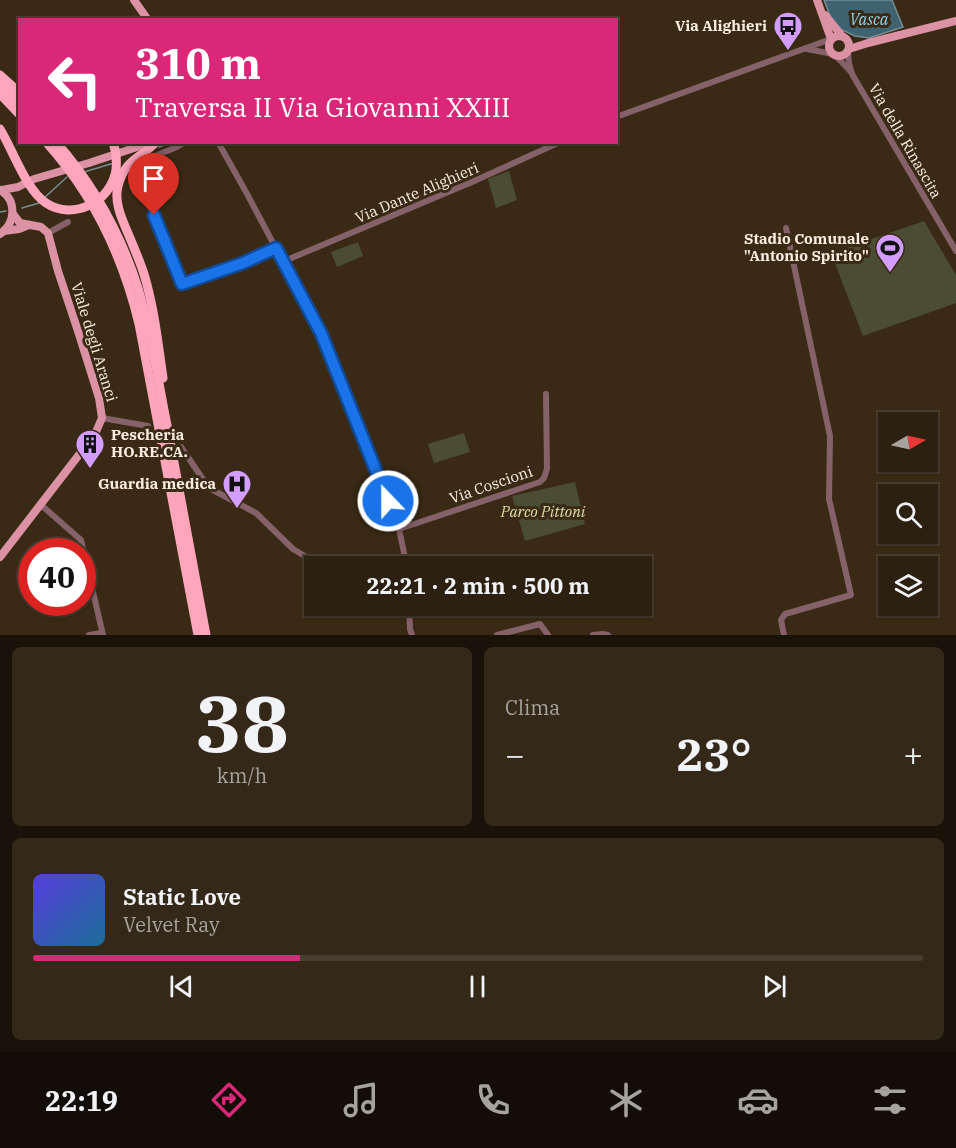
<!DOCTYPE html>
<html lang="it">
<meta charset="utf-8">
<style>
:root{--surface:#2c2010;--page:#342819;--text:#f1f3f6;--muted:#a6a39f;--line:#483e30;--accent:#db2777}
body{margin:0;font-family:"IBM Plex Serif",serif;background:var(--page);color:var(--text);height:100vh;display:flex;flex-direction:column;font-size:22px;white-space:nowrap}
*{box-sizing:border-box;margin:0}
p{font-size:20px;color:var(--muted)}
.icon{flex:none;width:33px;height:33px;fill:none;stroke:currentColor;stroke-width:2;stroke-linecap:round;stroke-linejoin:round}
.map{position:relative;height:635px;overflow:hidden}
.details{display:flex;flex-direction:column;gap:12px;padding:12px;background:#181209;flex:1}
.details>*{flex:none}
.top-card{position:absolute;left:18px;top:18px;width:600px;height:126px;border-radius:0px;box-shadow:0 2px 4px #0004,0 0 0 2px var(--line);background:#db2777;color:#fff;overflow:hidden}
.needle{width:39px;rotate:81deg}
.tools{position:absolute;left:878px;top:412px;display:grid;gap:12px}
.tools a{display:grid;place-items:center;width:60px;height:60px;border-radius:0px;background:var(--surface);box-shadow:0 2px 4px #0004,0 0 0 2px var(--line);font-size:30px}
.speed{position:absolute;left:18px;top:538px;display:flex;gap:12px;font-size:30px;font-weight:700;text-align:center}
.speed>*{display:grid;place-content:center;width:78px;height:78px;border-radius:50%;background:var(--surface);box-shadow:0 2px 4px #0004,0 0 0 2px var(--line);line-height:1}
.speed .limit{border:9px solid #d22;background:#fff;color:#111}
.pin{position:absolute;display:grid;place-items:center;width:51px;height:51px;color:#fff;margin:-62px -26px;border-radius:50% 50% 50% 0;rotate:-45deg;box-shadow:0 0 6px #0007}
.pin .icon{rotate:45deg}
.me{position:absolute;width:66px;margin:-33px;rotate:338deg;stroke-linejoin:round;filter:drop-shadow(0 0 4px #0008)}
.turn{display:flex;align-items:center;gap:21px;height:126px;padding:0 18px;font-size:27px}
.turn .icon{width:78px;height:78px;stroke-width:2.5}
.turn b{display:block;font-size:42px;line-height:51px}
.big{font-size:45px;font-weight:700;line-height:1.1}
.details .widget{flex:1;display:flex;flex-direction:column;justify-content:center;gap:9px;min-width:0;padding:0 21px;border-radius:9px;background:var(--page)}
.details .dial{align-items:center;gap:0}
.dial b{font-size:78px;line-height:1}
.song{display:flex;align-items:center;gap:18px}
.cover{width:72px;height:72px;border-radius:9px;background:linear-gradient(135deg,hsl(250 70% 55%),hsl(200 70% 35%))}
.played{height:6px;border-radius:3px;background:linear-gradient(90deg,var(--accent) 30%,var(--line) 30%)}
.keys{display:flex;justify-content:space-around;direction:ltr}
.heat{display:flex;justify-content:space-between;align-items:center;font-size:33px;direction:ltr}
.details .tiles{flex:1;display:grid;gap:12px;grid-template-columns:1fr 1fr}
.widget:last-child{grid-column:span 2}
.trip{position:absolute;left:304px;top:556px;width:348px;height:60px;border-radius:0px;background:var(--surface);box-shadow:0 2px 4px #0004,0 0 0 2px var(--line);font-weight:700;line-height:60px;text-align:center}
.menu{display:flex;height:96px;justify-content:space-around;align-items:center;background:#120d06;color:var(--muted)}
.menu .icon{width:42px;height:42px}
.menu .active{color:var(--accent)}
.menu b{font-size:27px;color:var(--text)}
.map>svg:first-child{display:block}
.green{fill:#4a4c34}
.water{fill:#3e6270;stroke:#768c92;stroke-width:1.5}
.lines{fill:none;stroke-linecap:round;stroke-linejoin:round}
.stream{stroke:#768c92;stroke-width:1.5}
.minor{stroke:#856169;stroke-width:6}
.major{stroke:#db92a4;stroke-width:8}
.highway{stroke:#fda6bb;stroke-width:9}
.route-casing{stroke:#114b97;stroke-width:15}
.route{stroke:#1a73e8;stroke-width:10}
.labels{text-anchor:middle;stroke-width:6;stroke-linejoin:round;paint-order:stroke}
.poi-label{font-size:15px;font-weight:bold;fill:#f9eee1;stroke:#3a2a15;text-anchor:end}
.street-label{font-size:15px;fill:#f9eee1;stroke:#3a2a15}
.park-label{font-size:15px;font-style:italic;fill:#dbe0a5;stroke:#3a2a15}
.water-label{font-size:16px;font-style:italic;fill:#90d3ed;stroke:#3a2a15}
</style>
<div class="map">
<svg width="956" height="635" viewBox="0 0 956 635">
<rect width="100%" height="100%" fill="#3a2a15"/>
<g class="green">
<path d="M 509,171 L 517,200 L 496,208 L 488,179 Z"/>
<path d="M 924,221 L 956,275 L 956,303 L 863,336 L 831,253 Z"/>
<path d="M 358,242 L 363,256 L 337,267 L 331,252 Z"/>
<path d="M 464,433 L 470,452 L 434,463 L 428,444 Z"/>
<path d="M 575,482 L 585,524 L 525,541 L 512,496 Z"/>
</g>
<path class="water" d="M 824,0 L 892,0 L 903,27 L 869,38 L 855,36 L 840,29 L 831,18 Z"/>
<g class="lines">
<g class="stream">
<path d="M 159,147 L 173,142"/>
<path d="M 84,172 L 114,163"/>
<path d="M 44,198 L 67,177"/>
<path d="M 22,208 L 39,203"/>
<path d="M 0,212 L 6,211"/>
</g>
<g class="minor">
<path d="M 807,49 L 833,54"/>
<path d="M 848,52 L 849,63 L 852,74 L 956,251"/>
<path d="M 835,55 L 852,73"/>
<path d="M 616,117 L 831,39"/>
<path d="M 218,142 L 246,192 L 321,333 L 393,513 L 399,529 L 407,567"/>
<path d="M 136,171 L 182,283 L 255,259 L 276,248"/>
<path d="M 131,178 L 145,160 L 177,147 L 185,142"/>
<path d="M 48,233 L 68,222"/>
<path d="M 282,262 L 472,182 L 560,142"/>
<path d="M 102,418 L 148,426"/>
<path d="M 181,447 L 209,488 L 256,513 L 293,549 L 323,567"/>
<path d="M 40,504 L 81,540 L 103,635"/>
<path d="M 399,529 L 540,482 L 544,478 L 547,469 L 546,394"/>
<path d="M 409,606 L 410,629 L 412,635"/>
<path d="M 89,635 L 102,633"/>
<path d="M 497,635 L 540,624 L 548,635"/>
<path d="M 593,635 L 602,634 L 608,635"/>
<path d="M 784,635 L 781,620 L 785,614 L 851,595 L 829,499 L 830,436 L 786,228"/>
</g>
<g class="major">
<path d="M 134,0 L 148,20"/>
<path d="M 817,0 L 831,39"/>
<path d="M 825,15 L 842,36"/>
<circle cx="839" cy="46" r="10"/>
<path d="M 849,49 L 868,43 L 956,21"/>
<path d="M 0,190 C 17,200 16,223 0,234"/>
<path d="M 2,190 L 18,187 L 34,179 L 89,163 L 137,147 L 146,142"/>
<path d="M 4,231 L 19,229 L 29,225"/>
<path d="M 0,557 L 95,434 L 102,418 L 99,398 L 78,331 L 58,271 L 48,233 L 41,227 L 20,223 L 13,214"/>
</g>
<g class="highway">
<path d="M 0,75 L 20,93"/>
<path d="M 0,83 L 20,104"/>
<path d="M 0,94 L 20,115"/>
<path d="M 0,129 C 13,150 26,190 46,203 C 73,221 111,202 116,170 C 117,160 116,151 113,142"/>
<path d="M 46,142 C 93,194 123,257 139,324 L 198,635"/>
<path d="M 56,142 C 93,184 121,235 138,288 C 152,334 158,383 168,430 C 181,498 193,567 206,635"/>
<path d="M 156,142 C 140,159 125,159 118,186 C 114,201 121,217 127,231 C 133,245 139,259 144,274 C 154,307 158,343 163,378"/>
</g>
</g>
<g class="lines">
<g class="route-casing">
<path id="route" d="M 154,215 L 182,284 L 243,263 L 276,248 L 321,333 L 388,501"/>
</g>
<use href="#route" class="route"/>
</g>
<defs>
<g id="bus-pin" transform="scale(1.5)"><path d="M0 17L-7.5 6A9.5 9.5 0 1 1 7.5 6Z" fill="#d29dfd" stroke="#3a2a15"/><path d="M-5-6H5V4H4V6H2V4H-2V6H-4V4H-5ZM-3.5-4V0h7V-4ZM-3.5 1.2v1.5H-2V1.2ZM2 1.2v1.5H3.5V1.2Z" fill="#111"/></g>
<g id="stadium-pin" transform="scale(1.5)"><path d="M0 17L-7.5 6A9.5 9.5 0 1 1 7.5 6Z" fill="#d29dfd" stroke="#3a2a15"/><path d="M0-5a6.5 5 0 1 0 0 10a6.5 5 0 1 0 0-10ZM-3.5-1.8h7v3.6h-7Z" fill="#111"/></g>
<g id="building-pin" transform="scale(1.5)"><path d="M0 17L-7.5 6A9.5 9.5 0 1 1 7.5 6Z" fill="#d29dfd" stroke="#3a2a15"/><path d="M-4-6H4V6H1V3H-1V6H-4ZM-2.5-4.3h1.7v1.8h-1.7ZM.8-4.3h1.7v1.8H.8ZM-2.5-1h1.7V.8h-1.7ZM.8-1h1.7V.8H.8Z" fill="#111"/></g>
<g id="hospital-pin" transform="scale(1.5)"><path d="M0 17L-7.5 6A9.5 9.5 0 1 1 7.5 6Z" fill="#d29dfd" stroke="#3a2a15"/><path d="M-5-5h3v3.5h4V-5h3V5h-3V1.5h-4V5h-3Z" fill="#111"/></g>
</defs>
<g fill-rule="evenodd">
<use href="#bus-pin" x="788" y="26"/>
<use href="#stadium-pin" x="890" y="248"/>
<use href="#building-pin" x="90" y="444"/>
<use href="#hospital-pin" x="237" y="484"/>
</g>
<g class="labels">
<g class="poi-label">
<text x="767" y="31">Via Alighieri</text>
<text x="869" y="244">Stadio Comunale<tspan x="869" dy="17">"Antonio Spirito"</tspan></text>
<text x="111" y="440" text-anchor="start">Pescheria<tspan x="111" dy="17">HO.RE.CA.</tspan></text>
<text x="216" y="489">Guardia medica</text>
</g>
<g class="street-label">
<text transform="translate(905 141) rotate(60)" y="5">Via della Rinascita</text>
<text transform="translate(417 193) rotate(-23)" y="5">Via Dante Alighieri</text>
<text transform="translate(94 342) rotate(73)" y="5">Viale degli Aranci</text>
<text transform="translate(491 485) rotate(-19)" y="5">Via Coscioni</text>
</g>
<g class="park-label">
<text x="543" y="517">Parco Pittoni</text>
</g>
<g class="water-label">
<text x="869" y="25">Vasca</text>
</g>
</g>
</svg>
<div class="tools">
<a><svg class="needle" viewBox="-14 -14 28 28"><path d="M0-13l5 13h-10z" fill="#e53935"/><path d="M0 13l5-13h-10z" fill="#a6a39f"/></svg></a>
<a><svg class="icon" aria-label="search" viewBox="0 0 24 24"><circle cx="10" cy="10" r="6"/><path d="M15 15l6 6"/></svg></a>
<a><svg class="icon" aria-label="layers" viewBox="0 0 24 24"><path d="M12 4l9 5-9 5-9-5zM3 14l9 5 9-5"/></svg></a>
</div>
<div class="speed"><div class="limit">40</div></div>
<div class="pin" style="left:154px;top:215px;background:#d93025"><svg class="icon" aria-label="arrive" viewBox="0 0 24 24"><path d="M6 21V4h12l-3 4 3 4H6"/></svg></div>
<svg class="me" style="left:388px;top:501px" viewBox="-20 -20 40 40"><circle r="17" fill="#1a73e8" stroke="#fff" stroke-width="3"/><path d="M0-11L8 9 0 5-8 9z" fill="#fff"/></svg>
<div class="trip">22:21 · 2 min · 500 m</div>
<div class="top-card">
<div class="turn"><svg class="icon" aria-label="left" viewBox="0 0 24 24"><path d="M17 20v-9H6M10 6l-5 5 5 5"/></svg><div><b>310 m</b>Traversa II Via Giovanni XXIII</div></div>
</div>
</div>
<section class="details">
<div class="tiles">
<div class="widget dial"><b>38</b><p>km/h</p></div>
<div class="widget"><p>Clima</p>
<div class="heat"><a>−</a><b class="big">23°</b><a>+</a></div>
</div>
<div class="widget">
<div class="song"><i class="cover"></i><div><b>Static Love</b><p>Velvet Ray</p></div></div>
<div class="played"></div>
<div class="keys"><svg class="icon" aria-label="previous" viewBox="0 0 24 24"><path d="M18 5L8 12l10 7zM5 5v14"/></svg><svg class="icon" aria-label="pause" viewBox="0 0 24 24"><path d="M8 5v14M16 5v14"/></svg><svg class="icon" aria-label="next" viewBox="0 0 24 24"><path d="M6 5l10 7-10 7zM19 5v14"/></svg></div>
</div>
</div>
</section>
<nav class="menu">
<b>22:19</b>
<svg class="icon active" aria-label="directions" viewBox="0 0 24 24"><path d="M12 3l9 9-9 9-9-9zM9 14v-3h6M13 9l2 2-2 2"/></svg>
<svg class="icon" aria-label="music" viewBox="0 0 24 24"><path d="M9 18V5l10-2v13"/><circle cx="6" cy="18" r="3"/><circle cx="16" cy="16" r="3"/></svg>
<svg class="icon" aria-label="phone" viewBox="0 0 24 24"><path d="M5 4h4l2 5-3 2q2 4 5 5l2-3 5 2v4C11 20 4 13 5 4z"/></svg>
<svg class="icon" aria-label="climate" viewBox="0 0 24 24"><path d="M12 3v18M4 7l16 10M4 17L20 7"/></svg>
<svg class="icon" aria-label="car" viewBox="0 0 24 24"><path d="M5 17H2v-5l4-1 3-4h7l3 4 3 1v5h-3M9 17h6M6 11h13"/><circle cx="7" cy="17" r="2"/><circle cx="17" cy="17" r="2"/></svg>
<svg class="icon" aria-label="filters" viewBox="0 0 24 24"><path d="M4 7h16M4 17h16"/><circle cx="9" cy="7" r="2"/><circle cx="15" cy="17" r="2"/></svg>
</nav>
